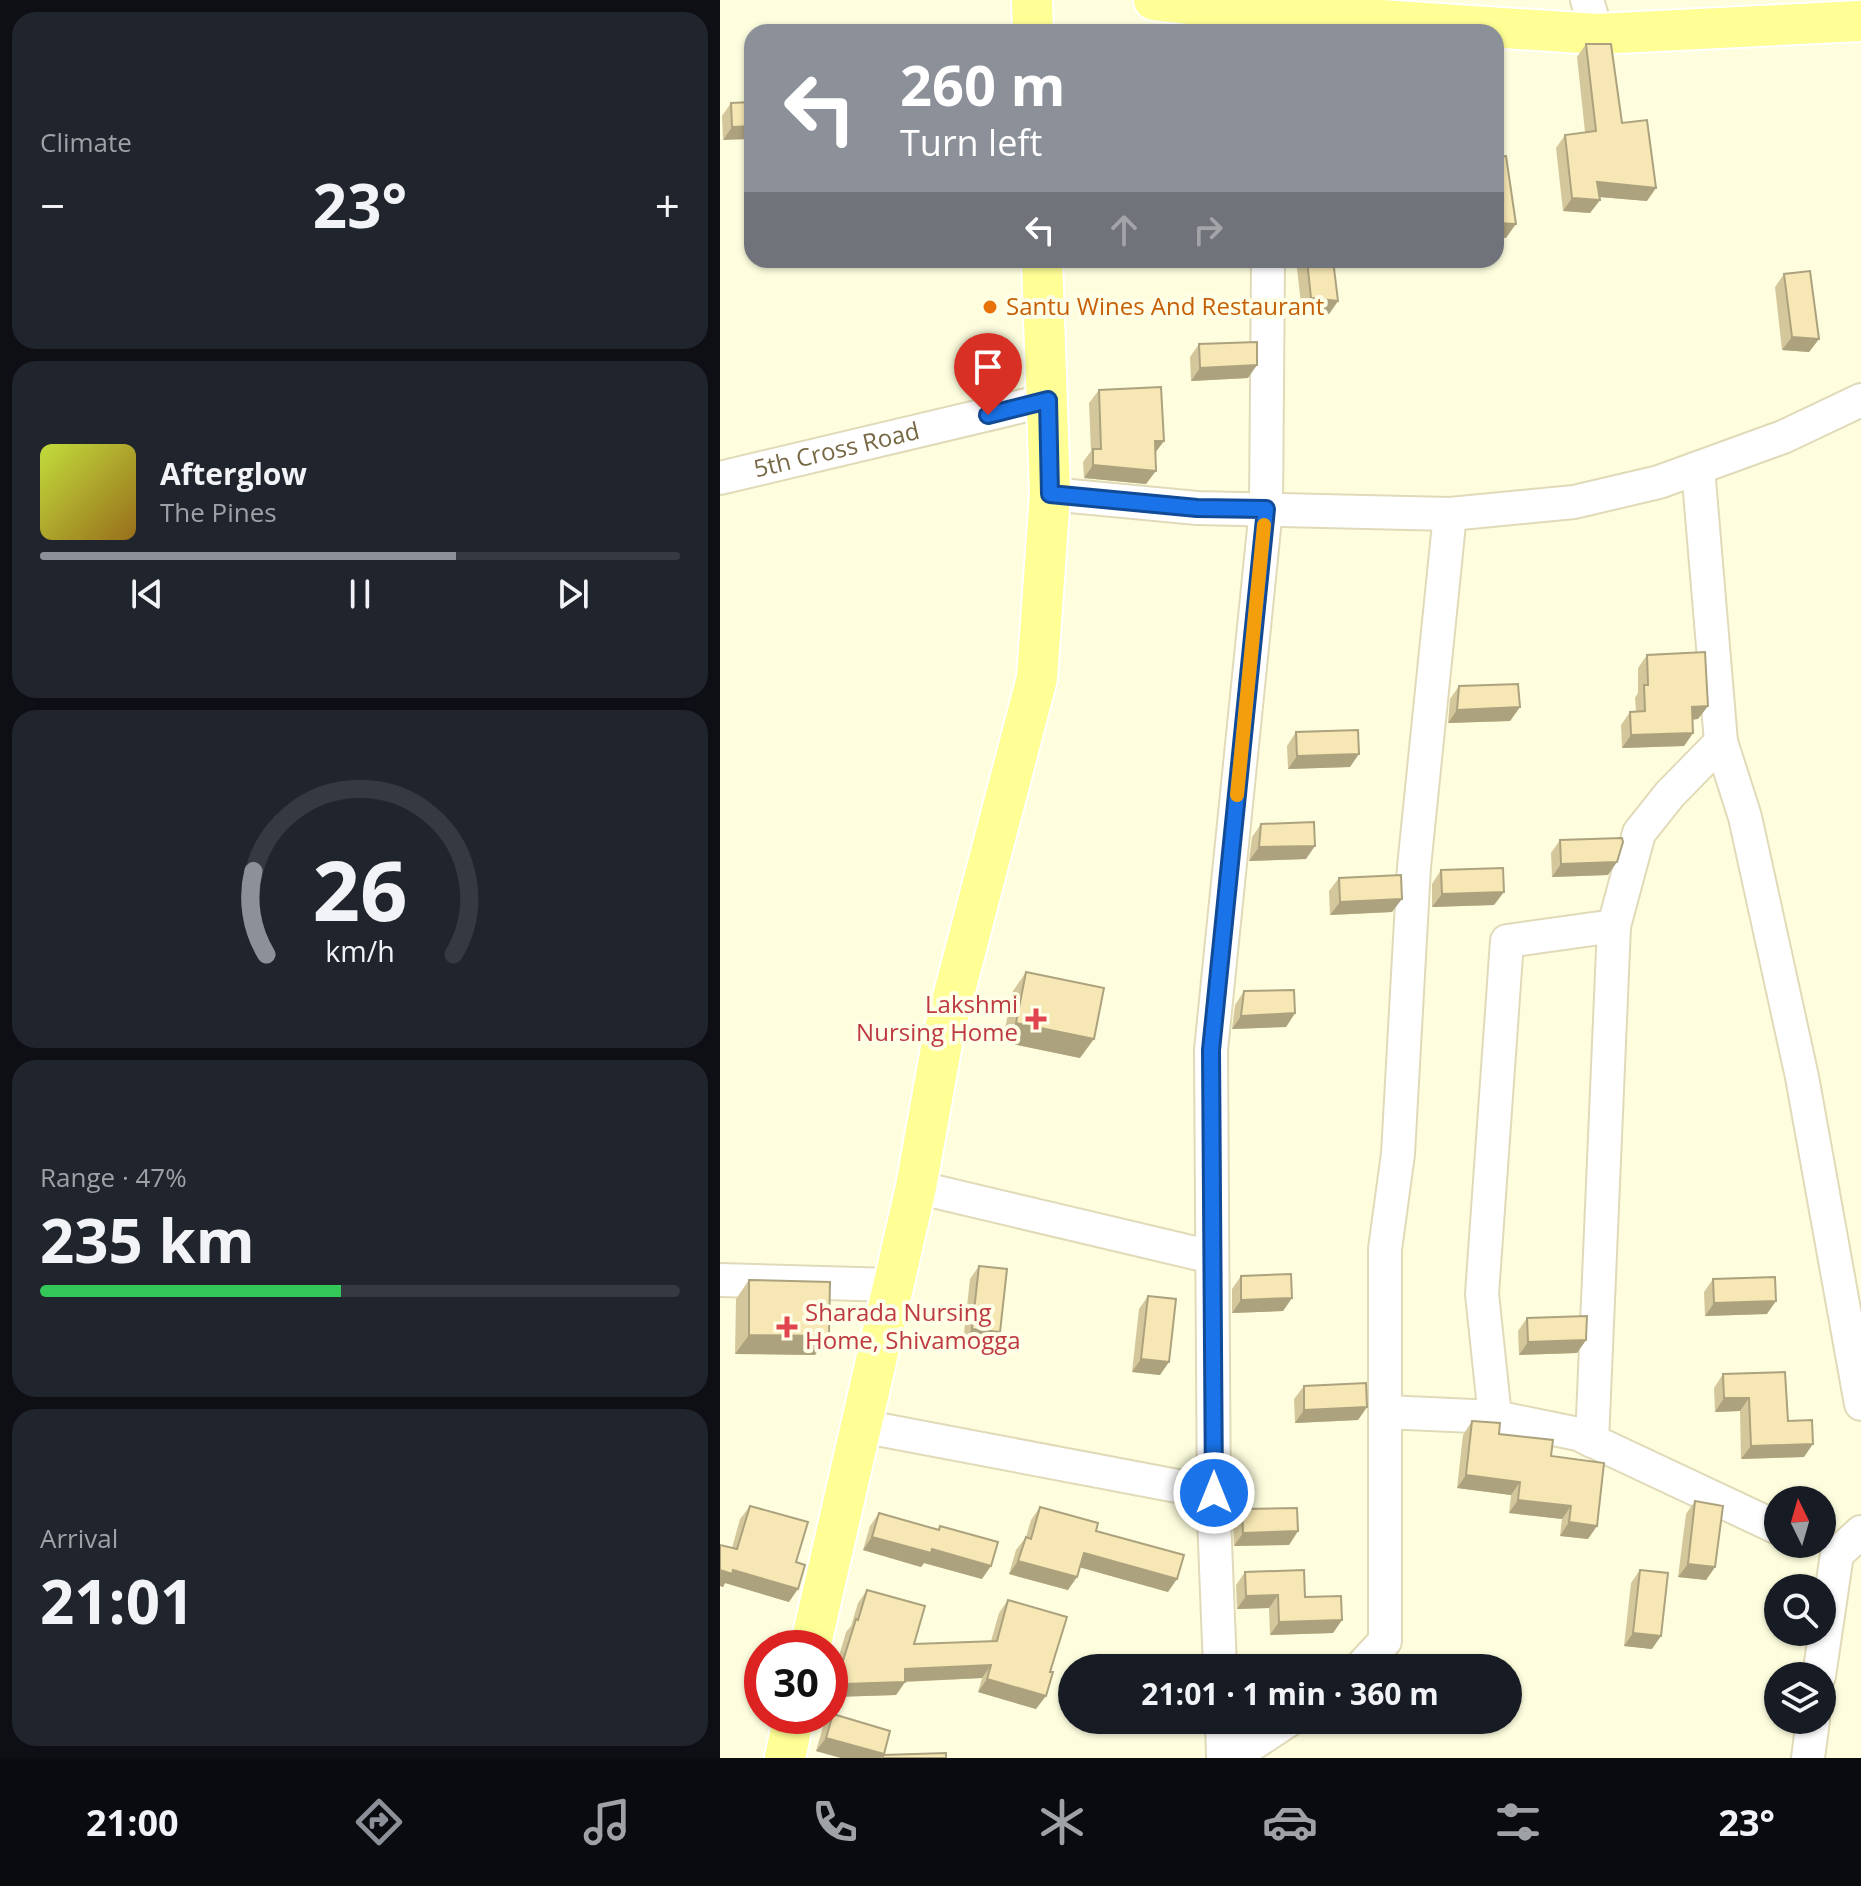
<!DOCTYPE html>
<meta charset="utf-8">
<style>
:root{--surface:#171b24;--page:#20242c;--text:#f1f3f6;--muted:#9ea1a6;--line:#363941;--accent:#8c9099}
body{margin:0;font-family:"Open Sans",sans-serif;background:var(--page);color:var(--text);height:100vh;display:flex;flex-direction:column;font-size:30px;white-space:nowrap}
*{box-sizing:border-box;margin:0}
p{font-size:26px;color:var(--muted)}
.icon{flex:none;width:44px;height:44px;fill:none;stroke:currentColor;stroke-width:2;stroke-linecap:round;stroke-linejoin:round}
.map{position:relative;flex:1;overflow:hidden}
.drawer{display:flex;flex-direction:column;gap:12px;padding:12px;background:#0d0f14;width:720px}
.drawer>*{flex:none}
.guide{position:absolute;left:24px;top:24px;width:760px;height:244px;border-radius:24px;box-shadow:0 2px 6px #0004;background:#8c9099;color:#fff;overflow:hidden}
.needle{width:52px;rotate:355deg}
.fabs{position:absolute;left:1044px;top:1486px;display:grid;gap:16px}
.fabs a{display:grid;place-items:center;width:72px;height:72px;border-radius:50%;background:var(--surface);box-shadow:0 2px 6px #0004;font-size:40px}
.speed{position:absolute;left:24px;top:1630px;display:flex;gap:16px;font-size:40px;font-weight:700;text-align:center}
.speed>*{display:grid;place-content:center;width:104px;height:104px;border-radius:50%;background:var(--surface);box-shadow:0 2px 6px #0004;line-height:1}
.speed .limit{border:12px solid #d22;background:#fff;color:#111}
.pin{position:absolute;display:grid;place-items:center;width:68px;height:68px;color:#fff;margin:-82px -34px;border-radius:50% 50% 50% 0;rotate:-45deg;box-shadow:0 0 8px #0007}
.pin .icon{rotate:45deg}
.me{position:absolute;width:88px;margin:-44px;rotate:0deg;stroke-linejoin:round;filter:drop-shadow(0 0 6px #0008)}
.turn{display:flex;align-items:center;gap:28px;height:168px;padding:0 24px;font-size:36px}
.turn .icon{width:104px;height:104px;stroke-width:2.5}
.turn b{display:block;font-size:56px;line-height:68px}
.lanes{display:flex;align-items:center;height:76px;padding:0 24px;background:#0003;justify-content:center;gap:40px;direction:ltr}
.lanes .off{opacity:.35}
.big{font-size:60px;font-weight:700;line-height:1.1}
.drawer .tile{flex:1;display:flex;flex-direction:column;justify-content:center;gap:12px;min-width:0;padding:0 28px;border-radius:24px;background:var(--page)}
.drawer .dial{align-items:center;gap:0}
.dial svg{height:208px;overflow:visible;fill:none;stroke:var(--line);stroke-width:7;stroke-linecap:round;text-anchor:middle}
.dial text{fill:var(--text);stroke:none}
.song{display:flex;align-items:center;gap:24px}
.cover{width:96px;height:96px;border-radius:12px;background:linear-gradient(135deg,hsl(70 70% 55%),hsl(40 70% 35%))}
.played{height:8px;border-radius:4px;background:linear-gradient(90deg,var(--accent) 65%,var(--line) 65%)}
.keys{display:flex;justify-content:space-around;direction:ltr}
.heat{display:flex;justify-content:space-between;align-items:center;font-size:44px;direction:ltr}
.charge{height:12px;border-radius:6px;background:linear-gradient(90deg,#34c759 47%,var(--line) 0)}
.trip{position:absolute;left:338px;top:1654px;width:464px;height:80px;border-radius:40px;background:var(--surface);box-shadow:0 2px 6px #0004;font-weight:700;line-height:80px;text-align:center}
.dock{display:flex;height:128px;justify-content:space-around;align-items:center;background:#090b0e;color:var(--muted)}
.dock .icon{width:56px;height:56px}
.dock .selected{color:var(--accent)}
.dock b{font-size:36px;color:var(--text)}
main{display:flex;flex:1;min-height:0}
.map>svg:first-child{display:block}
.lines{fill:none;stroke-linecap:round;stroke-linejoin:round}
.minor-casing{stroke:#e1dab8;stroke-width:36}
.major-casing{stroke:#fff;stroke-width:44}
.minor{stroke:#fff;stroke-width:32}
.major{stroke:#ffff95;stroke-width:40}
.wall{fill:#d4c79b}
.shaded-wall{fill:#aca27e}
.building{fill:#f6e7b4;stroke:#aca27e;stroke-width:2}
.route-casing{stroke:#114b97;stroke-width:20}
.route{stroke:#1a73e8;stroke-width:14}
.slow{stroke:#f59e0b;stroke-width:14}
.food-dot{fill:#e8710a;stroke:#fffee7;stroke-width:3}
.health-dot{fill:#e0444e;stroke:#fffee7;stroke-width:3}
.labels{text-anchor:middle;stroke-width:8;stroke-linejoin:round;paint-order:stroke}
.food-label{font-size:24px;fill:#c56008;stroke:#fffee7;text-anchor:start}
.street-label{font-size:24px;fill:#776945;stroke:#fffee7}
.health-label{font-size:24px;fill:#be3a42;stroke:#fffee7;text-anchor:end}
</style>
<main>
<section class="drawer">
<div class="tile"><p>Climate</p>
<div class="heat"><a>−</a><b class="big">23°</b><a>+</a></div>
</div>
<div class="tile">
<div class="song"><i class="cover"></i><div><b>Afterglow</b><p>The Pines</p></div></div>
<div class="played"></div>
<div class="keys"><svg class="icon" aria-label="previous" viewBox="0 0 24 24"><path d="M18 5L8 12l10 7zM5 5v14"/></svg><svg class="icon" aria-label="pause" viewBox="0 0 24 24"><path d="M8 5v14M16 5v14"/></svg><svg class="icon" aria-label="next" viewBox="0 0 24 24"><path d="M6 5l10 7-10 7zM19 5v14"/></svg></div>
</div>
<div class="tile dial"><svg viewBox="0 0 100 80">
<path d="M14 69A42 42 0 1 1 86 69"/>
<path d="M14 69A42 42 0 0 1 9 37" stroke="#8c9099"/>
<text x="50" y="56" font-size="32" font-weight="700">26</text>
<text x="50" y="72" font-size="11">km/h</text>
</svg></div>
<div class="tile"><p>Range · 47%</p><b class="big">235 km</b><div class="charge"></div></div>
<div class="tile"><p>Arrival</p><b class="big">21:01</b></div>
</section>
<div class="map">
<svg width="1141" height="1758" viewBox="0 0 1141 1758">
<rect width="100%" height="100%" fill="#fefedf"/>
<g class="lines">
<g class="minor-casing">
<g id="minor">
<path d="M 867,0 L 877,34"/>
<path d="M 978,468 L 1001,742 L 1025,817 L 1082,1077 L 1141,1404"/>
<path id="s1" d="M 0,478 L 328,400"/>
<path d="M 330,494 L 477,508 L 730,514 L 854,502 L 939,482 L 1063,437 L 1141,400"/>
<path d="M 196,1187 L 492,1257"/>
<path d="M 0,1280 L 173,1285"/>
<path d="M 665,1412 L 775,1417 L 858,1434 L 1058,1528"/>
<path d="M 775,1417 L 762,1294 L 787,941 L 894,926 L 919,833 L 950,794 L 1001,742"/>
<path d="M 141,1426 L 494,1493"/>
<path d="M 872,1441 L 894,926"/>
<path d="M 500,1668 L 494,1517 L 491,1050 L 546,509 L 548,260"/>
<path d="M 640,1668 L 665,1641 L 665,1249 L 678,1154 L 694,867 L 730,514"/>
<path d="M 1099,1676 L 1117,1554 L 1141,1532"/>
<path d="M 502,1720 L 503,1758"/>
<path d="M 503,1758 L 525,1749 L 569,1720"/>
<path d="M 1088,1758 L 1093,1720"/>
</g>
</g>
<g class="major-casing">
<g id="major">
<path d="M 312,0 L 313,32"/>
<path d="M 434,0 L 551,13 L 877,34 L 1141,21"/>
<path d="M 90,1648 L 196,1187 L 224,1032 L 317,678 L 330,494 L 322,260"/>
<path d="M 65,1758 L 74,1716"/>
</g>
</g>
<use href="#minor" class="minor"/>
<use href="#major" class="major"/>
</g>
<g class="wall">
<path d="M 866,44 L 902,123 L 927,201 L 879,197 L 880,200 L 870,213 L 843,211 L 836,148 L 845,135 L 865,132 L 857,57 Z"/>
<path d="M 32,102 L 3,140 L 2,116 L 11,103 Z"/>
<path d="M 576,260 L 613,260 L 618,301 L 609,314 L 582,312 Z"/>
<path d="M 1064,274 L 1099,339 L 1089,352 L 1062,350 L 1055,287 Z"/>
<path d="M 479,344 L 528,378 L 471,381 L 470,357 Z"/>
<path d="M 379,390 L 444,441 L 435,453 L 426,484 L 364,478 L 363,462 L 371,451 L 369,403 Z"/>
<path d="M 927,655 L 988,706 L 978,719 L 972,720 L 973,733 L 964,746 L 902,748 L 901,725 L 910,712 L 916,711 L 915,698 L 918,693 L 918,668 Z"/>
<path d="M 739,686 L 800,707 L 790,721 L 728,723 L 730,699 Z"/>
<path d="M 576,732 L 630,767 L 568,769 L 567,746 Z"/>
<path d="M 541,824 L 586,859 L 529,861 L 532,837 Z"/>
<path d="M 840,840 L 888,875 L 832,877 L 831,853 Z"/>
<path d="M 721,870 L 774,905 L 712,907 L 712,884 Z"/>
<path d="M 619,878 L 672,912 L 610,915 L 609,891 Z"/>
<path d="M 306,972 L 360,1058 L 282,1042 L 293,991 Z"/>
<path d="M 524,991 L 575,1013 L 566,1027 L 512,1029 L 515,1005 Z"/>
<path d="M 259,1266 L 271,1345 L 243,1342 L 250,1279 Z"/>
<path d="M 521,1276 L 572,1298 L 563,1311 L 512,1313 L 512,1289 Z"/>
<path d="M 993,1279 L 1047,1314 L 985,1316 L 984,1292 Z"/>
<path d="M 29,1280 L 95,1355 L 15,1354 L 16,1299 Z"/>
<path d="M 428,1296 L 440,1375 L 412,1372 L 419,1309 Z"/>
<path d="M 807,1318 L 866,1340 L 857,1353 L 799,1355 L 798,1331 Z"/>
<path d="M 1003,1374 L 1068,1421 L 1084,1457 L 1021,1459 L 1020,1411 L 995,1412 L 994,1388 Z"/>
<path d="M 584,1386 L 647,1407 L 638,1420 L 575,1423 L 574,1399 Z"/>
<path d="M 752,1421 L 779,1434 L 831,1456 L 868,1539 L 840,1536 L 842,1519 L 789,1513 L 791,1495 L 737,1488 L 743,1435 Z"/>
<path d="M 975,1501 L 995,1567 L 986,1580 L 958,1577 L 966,1514 Z"/>
<path d="M 30,1506 L 76,1562 L 69,1602 L 5,1583 L 3,1587 L 0,1586 L 0,1545 L 12,1548 L 20,1519 Z"/>
<path d="M 320,1507 L 376,1531 L 448,1592 L 360,1567 L 348,1590 L 289,1574 L 296,1550 L 306,1537 L 311,1520 Z"/>
<path d="M 522,1509 L 578,1531 L 569,1545 L 514,1546 L 513,1522 Z"/>
<path d="M 159,1513 L 217,1530 L 220,1526 L 262,1579 L 204,1563 L 201,1567 L 143,1550 L 150,1526 Z"/>
<path d="M 920,1570 L 932,1649 L 904,1646 L 911,1583 Z"/>
<path d="M 525,1572 L 585,1597 L 622,1620 L 613,1633 L 550,1635 L 549,1608 L 517,1609 L 516,1585 Z"/>
<path d="M 147,1590 L 194,1644 L 271,1641 L 279,1613 L 288,1600 L 330,1672 L 316,1709 L 258,1692 L 262,1678 L 185,1682 L 176,1695 L 113,1697 L 113,1677 L 126,1632 L 131,1626 L 138,1603 Z"/>
<path d="M 113,1714 L 163,1755 L 226,1758 L 121,1758 L 96,1751 L 103,1727 Z"/>
</g>
<g class="shaded-wall">
<path d="M 32,126 L 32,139 L 3,140 L 12,127 Z"/>
<path d="M 877,182 L 936,188 L 927,201 L 868,196 Z"/>
<path d="M 852,198 L 880,200 L 870,213 L 843,211 Z"/>
<path d="M 776,223 L 796,224 L 786,238 L 776,237 Z"/>
<path d="M 591,298 L 618,301 L 609,314 L 582,312 Z"/>
<path d="M 1072,337 L 1099,339 L 1089,352 L 1062,350 Z"/>
<path d="M 537,365 L 528,378 L 471,381 L 480,368 Z"/>
<path d="M 435,441 L 444,441 L 434,454 Z"/>
<path d="M 373,465 L 436,471 L 426,484 L 364,478 Z"/>
<path d="M 988,706 L 978,719 L 963,720 L 972,707 Z"/>
<path d="M 800,707 L 790,721 L 728,723 L 737,710 Z"/>
<path d="M 973,733 L 964,746 L 902,748 L 911,735 Z"/>
<path d="M 639,754 L 630,767 L 568,769 L 577,756 Z"/>
<path d="M 595,846 L 586,859 L 529,861 L 539,847 Z"/>
<path d="M 897,862 L 888,875 L 832,877 L 841,864 Z"/>
<path d="M 784,892 L 774,905 L 712,907 L 722,894 Z"/>
<path d="M 682,899 L 672,912 L 610,915 L 620,902 Z"/>
<path d="M 575,1013 L 566,1027 L 512,1029 L 521,1016 Z"/>
<path d="M 296,1023 L 374,1039 L 360,1058 L 282,1042 Z"/>
<path d="M 572,1298 L 563,1311 L 512,1313 L 521,1300 Z"/>
<path d="M 1056,1301 L 1047,1314 L 985,1316 L 994,1303 Z"/>
<path d="M 252,1329 L 280,1332 L 271,1345 L 243,1342 Z"/>
<path d="M 29,1335 L 109,1336 L 95,1355 L 15,1354 Z"/>
<path d="M 866,1340 L 857,1353 L 799,1355 L 808,1342 Z"/>
<path d="M 421,1359 L 449,1362 L 440,1375 L 412,1372 Z"/>
<path d="M 1004,1398 L 1029,1398 L 1020,1411 L 995,1412 Z"/>
<path d="M 647,1407 L 638,1420 L 575,1423 L 584,1410 Z"/>
<path d="M 1093,1444 L 1084,1457 L 1021,1459 L 1031,1446 Z"/>
<path d="M 746,1475 L 800,1482 L 791,1495 L 737,1488 Z"/>
<path d="M 798,1500 L 851,1506 L 842,1519 L 789,1513 Z"/>
<path d="M 849,1522 L 877,1526 L 868,1539 L 840,1536 Z"/>
<path d="M 578,1531 L 569,1545 L 514,1546 L 523,1533 Z"/>
<path d="M 152,1537 L 212,1549 L 271,1566 L 262,1579 L 204,1563 L 201,1567 L 143,1550 Z"/>
<path d="M 364,1553 L 457,1579 L 448,1592 L 355,1566 Z"/>
<path d="M 298,1561 L 357,1577 L 348,1590 L 289,1574 Z"/>
<path d="M 968,1564 L 995,1567 L 986,1580 L 958,1577 Z"/>
<path d="M 0,1570 L 13,1570 L 78,1589 L 69,1602 L 5,1583 L 3,1587 L 0,1586 Z"/>
<path d="M 558,1595 L 549,1608 L 517,1609 L 526,1596 Z"/>
<path d="M 622,1620 L 613,1633 L 550,1635 L 559,1622 Z"/>
<path d="M 913,1633 L 941,1636 L 932,1649 L 904,1646 Z"/>
<path d="M 271,1665 L 262,1678 L 175,1682 L 185,1669 Z"/>
<path d="M 267,1679 L 326,1696 L 316,1709 L 258,1692 Z"/>
<path d="M 185,1682 L 176,1695 L 113,1697 L 123,1684 Z"/>
<path d="M 106,1738 L 164,1754 L 161,1758 L 121,1758 L 96,1751 Z"/>
</g>
<g class="building">
<path d="M 866,44 L 891,44 L 902,123 L 927,120 L 936,188 L 877,182 L 880,200 L 852,198 L 845,135 L 876,131 Z"/>
<path d="M 32,102 L 32,126 L 12,127 L 11,103 Z"/>
<path d="M 786,156 L 796,224 L 776,223 L 776,157 Z"/>
<path d="M 587,260 L 613,260 L 618,301 L 591,298 Z"/>
<path d="M 1090,271 L 1099,339 L 1072,337 L 1064,274 Z"/>
<path d="M 537,342 L 537,365 L 480,368 L 479,344 Z"/>
<path d="M 441,387 L 444,441 L 435,441 L 436,471 L 373,465 L 373,449 L 381,449 L 379,390 Z"/>
<path d="M 985,652 L 988,706 L 972,707 L 973,733 L 911,735 L 910,712 L 925,711 L 924,685 L 928,685 L 927,655 Z"/>
<path d="M 798,684 L 800,707 L 737,710 L 739,686 Z"/>
<path d="M 638,730 L 639,754 L 577,756 L 576,732 Z"/>
<path d="M 594,822 L 595,846 L 539,847 L 541,824 Z"/>
<path d="M 902,838 L 903,842 L 897,862 L 841,864 L 840,840 Z"/>
<path d="M 783,868 L 784,892 L 722,894 L 721,870 Z"/>
<path d="M 681,875 L 682,899 L 620,902 L 619,878 Z"/>
<path d="M 306,972 L 384,988 L 374,1039 L 296,1023 Z"/>
<path d="M 574,990 L 575,1013 L 521,1016 L 524,991 Z"/>
<path d="M 259,1266 L 287,1269 L 280,1332 L 252,1329 Z"/>
<path d="M 571,1274 L 572,1298 L 521,1300 L 521,1276 Z"/>
<path d="M 1055,1277 L 1056,1301 L 994,1303 L 993,1279 Z"/>
<path d="M 29,1280 L 110,1282 L 109,1336 L 29,1335 Z"/>
<path d="M 428,1296 L 456,1299 L 449,1362 L 421,1359 Z"/>
<path d="M 867,1316 L 866,1340 L 808,1342 L 807,1318 Z"/>
<path d="M 1065,1372 L 1068,1421 L 1092,1420 L 1093,1444 L 1031,1446 L 1029,1398 L 1004,1398 L 1003,1374 Z"/>
<path d="M 646,1383 L 647,1407 L 584,1410 L 584,1386 Z"/>
<path d="M 752,1421 L 780,1423 L 779,1434 L 833,1440 L 831,1456 L 884,1463 L 877,1526 L 849,1522 L 851,1506 L 798,1500 L 800,1482 L 746,1475 Z"/>
<path d="M 975,1501 L 1003,1506 L 995,1567 L 968,1564 Z"/>
<path d="M 30,1506 L 88,1522 L 76,1562 L 85,1565 L 78,1589 L 13,1570 L 12,1574 L 0,1570 L 0,1545 L 17,1549 Z"/>
<path d="M 320,1507 L 378,1523 L 376,1531 L 464,1555 L 457,1579 L 364,1553 L 357,1577 L 298,1561 L 306,1537 L 311,1539 Z"/>
<path d="M 577,1508 L 578,1531 L 523,1533 L 522,1509 Z"/>
<path d="M 159,1513 L 219,1530 L 220,1526 L 278,1542 L 271,1566 L 212,1549 L 211,1553 L 152,1537 Z"/>
<path d="M 584,1570 L 585,1597 L 621,1596 L 622,1620 L 559,1622 L 558,1595 L 526,1596 L 525,1572 Z"/>
<path d="M 920,1570 L 948,1573 L 941,1636 L 913,1633 Z"/>
<path d="M 147,1590 L 205,1606 L 194,1644 L 277,1641 L 288,1600 L 347,1617 L 330,1672 L 333,1672 L 326,1696 L 267,1679 L 271,1665 L 185,1669 L 185,1682 L 123,1684 L 122,1664 L 136,1619 L 138,1620 Z"/>
<path d="M 113,1714 L 170,1731 L 164,1754 L 106,1738 Z"/>
<path d="M 226,1753 L 226,1758 L 163,1758 L 163,1755 Z"/>
</g>
<g class="lines">
<g class="route-casing">
<path id="route" d="M 268,415 L 328,400 L 330,494 L 477,508 L 546,509 L 491,1050 L 494,1493"/>
</g>
<use href="#route" class="route"/>
<path class="slow" d="M 517,795 L 544,525"/>
</g>
<circle class="food-dot" cx="270" cy="307" r="8"/>
<g class="health-dot">
<path d="M312 1007h8v8h8v8h-8v8h-8v-8h-8v-8h8z"/>
<path d="M63 1315h8v8h8v8h-8v8h-8v-8h-8v-8h8z"/>
</g>
<g class="labels">
<g class="food-label">
<text x="286" y="315">Santu Wines And Restaurant</text>
</g>
<g class="street-label">
<text dy="8" stroke="none"><textPath href="#s1" startOffset="120">5th Cross Road</textPath></text>
</g>
<g class="health-label">
<text x="298" y="1013">Lakshmi<tspan x="298" dy="28">Nursing Home</tspan></text>
<text x="85" y="1321" text-anchor="start">Sharada Nursing<tspan x="85" dy="28">Home, Shivamogga</tspan></text>
</g>
</g>
</svg>
<div class="fabs">
<a><svg class="needle" viewBox="-14 -14 28 28"><path d="M0-13l5 13h-10z" fill="#e53935"/><path d="M0 13l5-13h-10z" fill="#9ea1a6"/></svg></a>
<a><svg class="icon" aria-label="search" viewBox="0 0 24 24"><circle cx="10" cy="10" r="6"/><path d="M15 15l6 6"/></svg></a>
<a><svg class="icon" aria-label="layers" viewBox="0 0 24 24"><path d="M12 4l9 5-9 5-9-5zM3 14l9 5 9-5"/></svg></a>
</div>
<div class="speed"><div class="limit">30</div></div>
<div class="pin" style="left:268px;top:415px;background:#d93025"><svg class="icon" aria-label="arrive" viewBox="0 0 24 24"><path d="M6 21V4h12l-3 4 3 4H6"/></svg></div>
<svg class="me" style="left:494px;top:1493px" viewBox="-20 -20 40 40"><circle r="17" fill="#1a73e8" stroke="#fff" stroke-width="3"/><path d="M0-11L8 9 0 5-8 9z" fill="#fff"/></svg>
<div class="trip">21:01 · 1 min · 360 m</div>
<div class="guide">
<div class="turn"><svg class="icon" aria-label="left" viewBox="0 0 24 24"><path d="M17 20v-9H6M10 6l-5 5 5 5"/></svg><div><b>260 m</b>Turn left</div></div>
<div class="lanes"><svg class="icon" aria-label="left" viewBox="0 0 24 24"><path d="M17 20v-9H6M10 6l-5 5 5 5"/></svg><svg class="icon off" aria-label="ahead" viewBox="0 0 24 24"><path d="M12 20V5M6 11l6-6 6 6"/></svg><svg class="icon off" aria-label="right" viewBox="0 0 24 24"><path d="M7 20v-9h11M14 6l5 5-5 5"/></svg></div>
</div>
</div>
</main>
<nav class="dock">
<b>21:00</b>
<svg class="icon selected" aria-label="directions" viewBox="0 0 24 24"><path d="M12 3l9 9-9 9-9-9zM9 14v-3h6M13 9l2 2-2 2"/></svg>
<svg class="icon" aria-label="music" viewBox="0 0 24 24"><path d="M9 18V5l10-2v13"/><circle cx="6" cy="18" r="3"/><circle cx="16" cy="16" r="3"/></svg>
<svg class="icon" aria-label="phone" viewBox="0 0 24 24"><path d="M5 4h4l2 5-3 2q2 4 5 5l2-3 5 2v4C11 20 4 13 5 4z"/></svg>
<svg class="icon" aria-label="climate" viewBox="0 0 24 24"><path d="M12 3v18M4 7l16 10M4 17L20 7"/></svg>
<svg class="icon" aria-label="car" viewBox="0 0 24 24"><path d="M5 17H2v-5l4-1 3-4h7l3 4 3 1v5h-3M9 17h6M6 11h13"/><circle cx="7" cy="17" r="2"/><circle cx="17" cy="17" r="2"/></svg>
<svg class="icon" aria-label="filters" viewBox="0 0 24 24"><path d="M4 7h16M4 17h16"/><circle cx="9" cy="7" r="2"/><circle cx="15" cy="17" r="2"/></svg>
<b>23°</b>
</nav>
